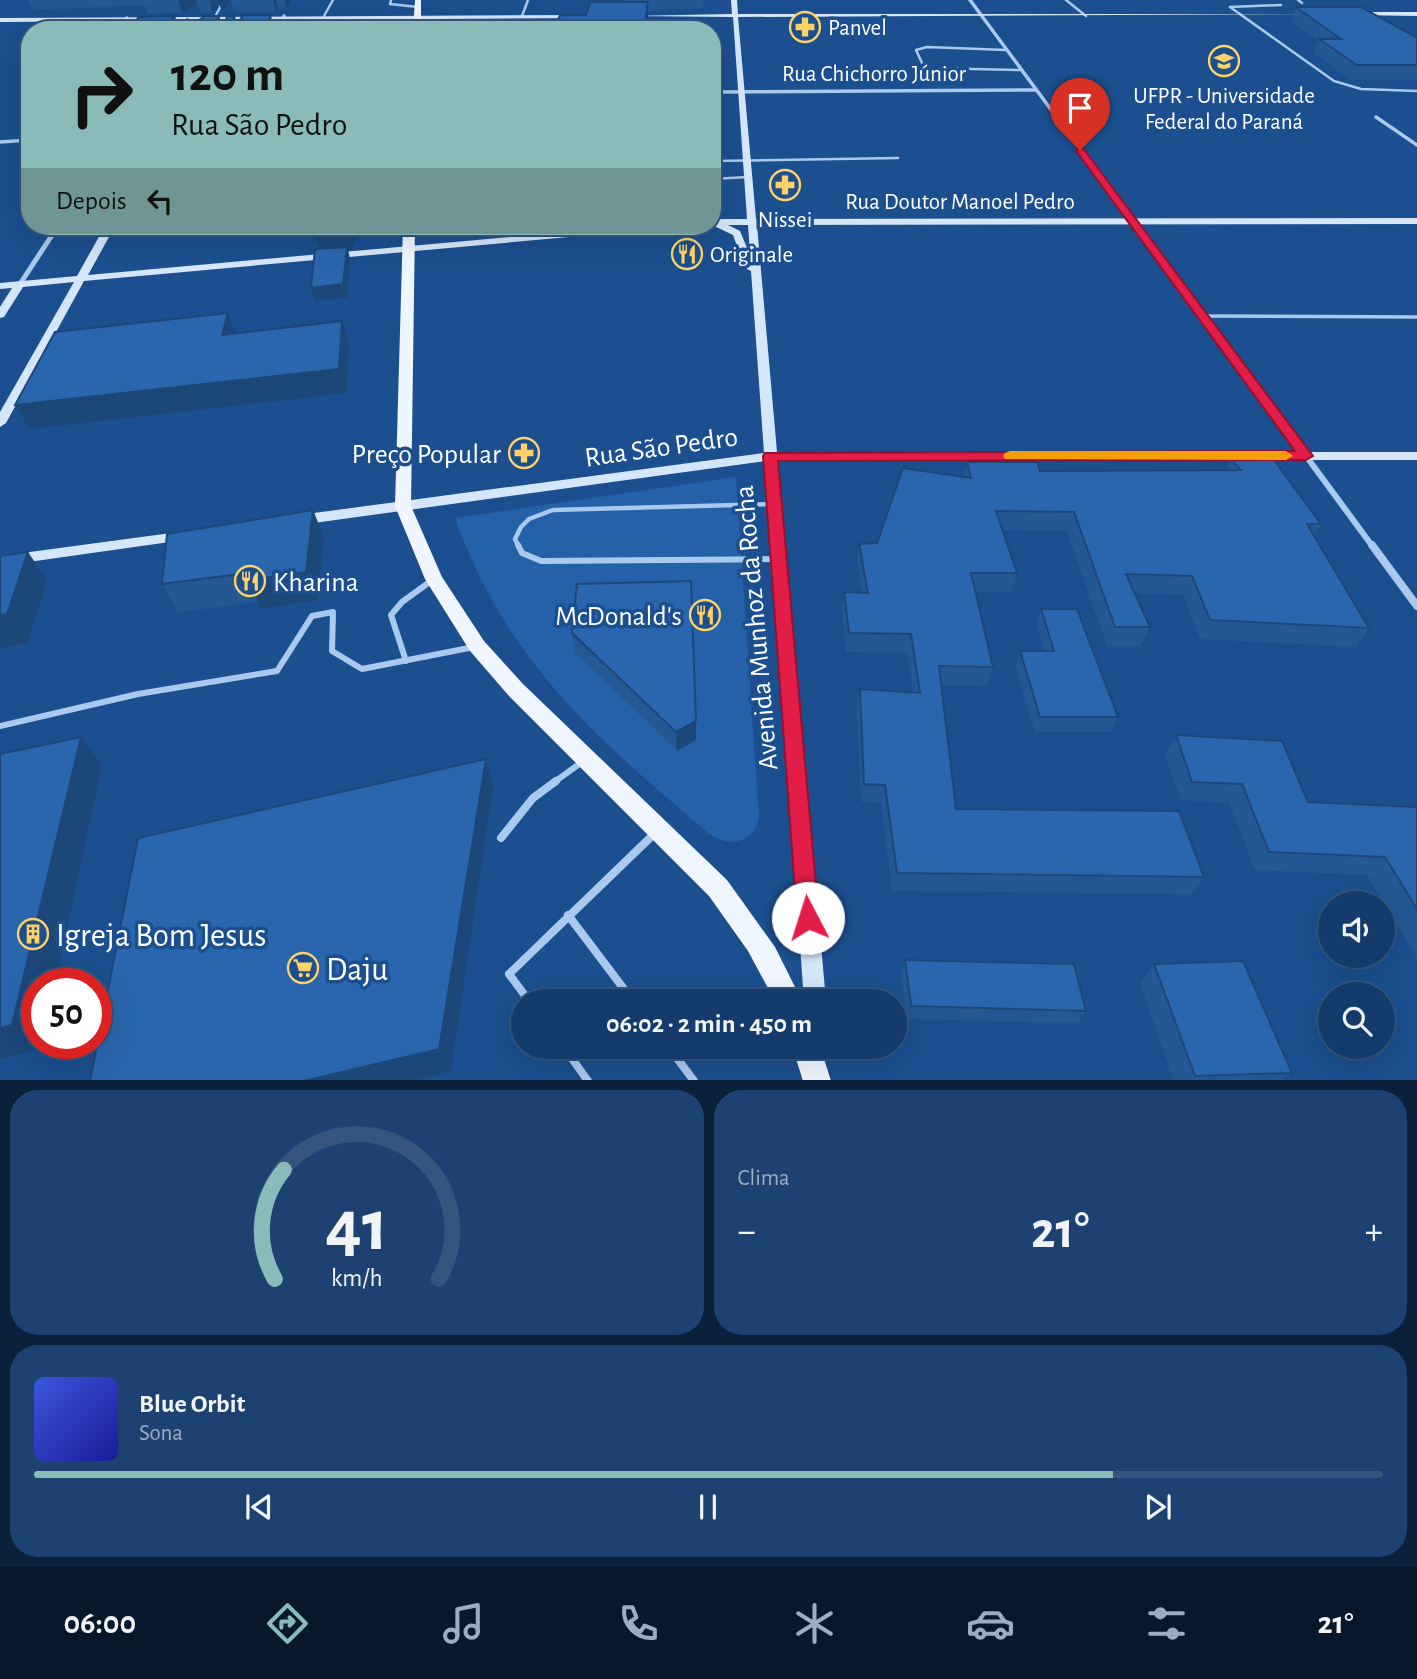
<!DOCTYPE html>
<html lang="pt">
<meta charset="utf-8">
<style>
:root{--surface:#143b6b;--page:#1d4271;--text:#f1f3f6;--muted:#9dadc1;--line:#33557e;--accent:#8bbbb9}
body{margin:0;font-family:"Alegreya Sans",sans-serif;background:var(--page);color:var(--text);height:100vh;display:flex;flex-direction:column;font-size:26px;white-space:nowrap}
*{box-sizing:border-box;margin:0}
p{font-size:23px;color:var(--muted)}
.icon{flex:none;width:38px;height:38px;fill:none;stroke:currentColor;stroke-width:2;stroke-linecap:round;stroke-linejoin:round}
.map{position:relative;height:1080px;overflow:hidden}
.details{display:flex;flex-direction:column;gap:10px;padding:10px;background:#0b203b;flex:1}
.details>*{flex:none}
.guide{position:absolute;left:21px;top:21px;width:700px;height:214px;border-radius:28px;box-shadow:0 7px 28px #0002,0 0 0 2px var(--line);background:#8bbbb9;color:#111;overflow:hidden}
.buttons{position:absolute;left:1318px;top:891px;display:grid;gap:14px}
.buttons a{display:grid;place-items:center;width:77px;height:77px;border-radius:50%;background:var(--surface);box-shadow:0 7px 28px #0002,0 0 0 2px var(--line);font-size:35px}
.speed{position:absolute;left:21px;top:968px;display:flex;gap:14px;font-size:35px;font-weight:700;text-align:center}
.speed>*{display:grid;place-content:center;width:91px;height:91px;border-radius:50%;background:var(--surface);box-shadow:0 7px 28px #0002,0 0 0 2px var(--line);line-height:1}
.speed .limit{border:10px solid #d22;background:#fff;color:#111}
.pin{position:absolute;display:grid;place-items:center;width:60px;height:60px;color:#fff;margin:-72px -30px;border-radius:50% 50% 50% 0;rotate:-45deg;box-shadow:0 0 7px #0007}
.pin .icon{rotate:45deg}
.me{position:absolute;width:77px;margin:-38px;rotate:355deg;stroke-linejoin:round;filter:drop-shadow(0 0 5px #0008)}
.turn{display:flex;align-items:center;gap:24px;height:147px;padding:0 35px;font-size:32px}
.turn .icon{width:91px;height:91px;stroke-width:2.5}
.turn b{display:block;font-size:49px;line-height:60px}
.then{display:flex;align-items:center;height:66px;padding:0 35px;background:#0003;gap:14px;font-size:26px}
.big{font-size:52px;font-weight:700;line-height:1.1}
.details .card{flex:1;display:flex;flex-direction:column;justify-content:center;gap:10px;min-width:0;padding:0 24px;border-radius:28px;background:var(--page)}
.details .dial{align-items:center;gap:0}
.dial svg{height:182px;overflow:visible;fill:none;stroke:var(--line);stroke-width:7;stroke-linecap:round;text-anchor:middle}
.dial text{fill:var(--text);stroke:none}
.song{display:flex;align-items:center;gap:21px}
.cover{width:84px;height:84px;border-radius:10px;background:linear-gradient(135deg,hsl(230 70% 55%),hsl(240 70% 35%))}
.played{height:7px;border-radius:4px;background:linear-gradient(90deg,var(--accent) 80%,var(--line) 80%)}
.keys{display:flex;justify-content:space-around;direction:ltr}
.heat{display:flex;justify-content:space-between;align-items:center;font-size:38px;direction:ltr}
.details .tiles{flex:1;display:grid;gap:10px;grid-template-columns:1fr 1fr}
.card:last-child{grid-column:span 2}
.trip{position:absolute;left:511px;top:989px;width:396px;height:70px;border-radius:35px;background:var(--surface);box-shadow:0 7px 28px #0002,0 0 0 2px var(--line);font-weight:700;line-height:70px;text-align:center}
.menu{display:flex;height:112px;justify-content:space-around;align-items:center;background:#08182b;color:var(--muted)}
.menu .icon{width:49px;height:49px}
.menu .on{color:var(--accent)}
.menu b{font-size:32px;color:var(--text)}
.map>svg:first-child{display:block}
.green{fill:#2461a8}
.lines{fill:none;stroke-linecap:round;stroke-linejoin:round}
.lane-far4{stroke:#a9c9ee;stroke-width:2.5}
.lane-far3{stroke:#a9c9ee;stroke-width:3.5}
.lane-far2{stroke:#a9c9ee;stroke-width:4.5}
.lane-far1{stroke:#a9c9ee;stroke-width:6}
.lane{stroke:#a9c9ee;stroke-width:8}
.street-far3{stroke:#a9c9ee;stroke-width:3.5}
.street-far2{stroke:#a9c9ee;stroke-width:5}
.street-far1{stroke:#a9c9ee;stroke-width:6}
.street{stroke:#a9c9ee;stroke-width:8}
.secondary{fill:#d6e6fa;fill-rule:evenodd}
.primary{fill:#f0f6ff;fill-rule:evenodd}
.wall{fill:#245895}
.shaded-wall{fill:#1d4779}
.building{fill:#2a66ad;stroke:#1d4779;stroke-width:2}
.route{fill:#e11d48;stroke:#92132f;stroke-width:2}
.slow{fill:#f59e0b}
.labels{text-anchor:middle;stroke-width:7;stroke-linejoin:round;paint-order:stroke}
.far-poi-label{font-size:23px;fill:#fff;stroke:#1b4f8f;text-anchor:start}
.far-street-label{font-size:23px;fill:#fff;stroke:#1b4f8f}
.street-label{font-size:28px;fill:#fff;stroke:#1b4f8f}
.poi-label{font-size:28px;fill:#fff;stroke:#1b4f8f;text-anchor:end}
.near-poi-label{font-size:33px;fill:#fff;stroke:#1b4f8f;text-anchor:start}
</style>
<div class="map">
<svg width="1417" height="1081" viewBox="0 0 1417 1081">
<rect width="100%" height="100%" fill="#1b4f8f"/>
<path class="green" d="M 736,477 L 759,819 C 752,844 729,847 709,834 C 597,738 506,662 455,518 Z"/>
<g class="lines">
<g class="lane-far4">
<path d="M 391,0 L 390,4 L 418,7"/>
<path d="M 1066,0 L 1086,16"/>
<path d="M 1298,0 L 1302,3"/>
<path d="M 1281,5 L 1230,7 L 1334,81 L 1361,89 L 1417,91"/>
<path d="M 324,16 L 333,0"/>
<path d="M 522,16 L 528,0"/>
<path d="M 215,17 L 224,0"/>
<path d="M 173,30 L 183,23 L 198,20"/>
<path d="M 1006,50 L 927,47 L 916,50 L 923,65 L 929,68 L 1021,70"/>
<path d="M 712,161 L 898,158"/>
<path d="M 712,179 L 748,177"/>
</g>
<path class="lane-far3" d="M 1202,316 L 1417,317"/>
<path class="lane-far2" d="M 519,547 L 515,539 L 521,527 L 529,519 L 553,510 L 773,504"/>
<g class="lane-far1">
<path d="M 518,545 L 522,553 L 541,561 L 779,559"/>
<path d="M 406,661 L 391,615 L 402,602 L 431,581"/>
<path d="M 0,726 L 138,694 L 277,671 L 312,616 L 333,612 L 332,651 L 362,669 L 474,647"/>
<path d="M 553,783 L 582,762"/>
</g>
<g class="lane">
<path d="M 501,838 L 533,798 L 556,781"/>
<path d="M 568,915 L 633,1001"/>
<path d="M 529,1001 L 509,974 L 654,834"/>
<path d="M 563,1046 L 588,1081"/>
<path d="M 668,1046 L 694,1081"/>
</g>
<g class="street-far3">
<path d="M 970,0 L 1126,211"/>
<path d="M 117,30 L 127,18"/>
<path d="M 279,30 L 284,16"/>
<path d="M 712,92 L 1036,90"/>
<path d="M 1376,117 L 1417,145"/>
<path d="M 23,140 L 30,132"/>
<path d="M 0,142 L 30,140"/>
</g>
<g class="street-far2">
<path d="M 1125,210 L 1235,360"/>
<path d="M 20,284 L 58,226"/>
</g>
<path class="street-far1" d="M 1234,358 L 1373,547"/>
<path class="street" d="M 1372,545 L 1417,606"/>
<g class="secondary">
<path d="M 731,0 L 737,0 L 738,14 L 1314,14 L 738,17 L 756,219 L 1417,218 L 1417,224 L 757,225 L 777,452 L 1417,452 L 1417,460 L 778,460 L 826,1001 L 804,1001 L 765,461 L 299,525 L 292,520 L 299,515 L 764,453 L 751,271 L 745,268 L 733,235 L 712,225 L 712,219 L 747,219 L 733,17 L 628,16 L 732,14 ZM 728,225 L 748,225 L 750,255 L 740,231 Z"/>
<path d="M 1355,12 L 1417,12 L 1417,16 L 1353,15 Z"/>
<path d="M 578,15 L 576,18 L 0,22 L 0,18 Z"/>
<path d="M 105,226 L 115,226 L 88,275 L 631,226 L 663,226 L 658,229 L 84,281 L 6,423 L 0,427 L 0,412 L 74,282 L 23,287 L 4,317 L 0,318 L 0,307 L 12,288 L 0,289 L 0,283 L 77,276 Z"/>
<path d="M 186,531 L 193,536 L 191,539 L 0,566 L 0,556 Z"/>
</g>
<g class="primary">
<path d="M 415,0 L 421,0 L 421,30 L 413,30 Z"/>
<path d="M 403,226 L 415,226 L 411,506 L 442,577 L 484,641 L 523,684 L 727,880 L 775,947 L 802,1001 L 775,1001 L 748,951 L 709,896 L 509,696 L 470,651 L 425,579 L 395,506 Z"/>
<path d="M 792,1046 L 820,1046 L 831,1081 L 803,1081 Z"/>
</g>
</g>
<g class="wall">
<path d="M 28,0 L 291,0 L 287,8 L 278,9 L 276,12 L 235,12 L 231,0 L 222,12 L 219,2 L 213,13 L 201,13 L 197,1 L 193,7 L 182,13 L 148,14 L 145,5 L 33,10 Z"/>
<path d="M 593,0 L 703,0 L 703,8 L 648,10 L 648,20 L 586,15 Z"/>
<path d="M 1296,7 L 1417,38 L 1417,80 L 1351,80 L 1313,53 L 1318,41 L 1291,21 Z"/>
<path d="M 1231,459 L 1321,524 L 1314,535 L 1369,628 L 1356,647 L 1200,639 L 1183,595 L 1134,593 L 1150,627 L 1141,646 L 1107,646 L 1067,531 L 1002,530 L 1017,573 L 1011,592 L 976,592 L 993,667 L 987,686 L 942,685 L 956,809 L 1204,877 L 1191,894 L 892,891 L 881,803 L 861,802 L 857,708 L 860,689 L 913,692 L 907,653 L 846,652 L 842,611 L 844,592 L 862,593 L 857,563 L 859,544 L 877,543 L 963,477 L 967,462 L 1040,471 L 1226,470 Z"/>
<path d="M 313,510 L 324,538 L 317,600 L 261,609 L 258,602 L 178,612 L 162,584 Z"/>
<path d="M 1041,609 L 1118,717 L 1111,732 L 1035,732 L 1015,666 L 1020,651 L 1044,651 L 1036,623 Z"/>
<path d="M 572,633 L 696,740 L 677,751 L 575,652 Z"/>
<path d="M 1176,735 L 1308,802 L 1417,807 L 1417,958 L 1367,875 L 1255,870 L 1229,803 L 1181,800 L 1165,755 Z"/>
<path d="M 905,960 L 1086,1011 L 1078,1023 L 906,1019 L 901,973 Z"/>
<path d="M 1154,964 L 1292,1073 L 1282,1081 L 1174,1081 L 1140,983 Z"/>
</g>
<g class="shaded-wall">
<path d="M 178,0 L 196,0 L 197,1 L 193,7 L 182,13 Z"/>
<path d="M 209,0 L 231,0 L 222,12 L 219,2 L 213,13 Z"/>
<path d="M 273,0 L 276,0 L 278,9 L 276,12 Z"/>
<path d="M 285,0 L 291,0 L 287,8 Z"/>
<path d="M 648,2 L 648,20 L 647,30 L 644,30 Z"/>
<path d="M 271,15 L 272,21 L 269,30 L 264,30 Z"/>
<path d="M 175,16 L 177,22 L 170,28 L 169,30 L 168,22 Z"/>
<path d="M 219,16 L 221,22 L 219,30 L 217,24 Z"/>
<path d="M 235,16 L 236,22 L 233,30 L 231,23 Z"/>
<path d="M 351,226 L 359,226 L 353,248 L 348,249 L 350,259 L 347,298 L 315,301 L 311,288 L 320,251 L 315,235 Z"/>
<path d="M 228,313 L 237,336 L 222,335 Z"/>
<path d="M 342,321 L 349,345 L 346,393 L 30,429 L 15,405 Z"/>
<path d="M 313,510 L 324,538 L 317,600 L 261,609 L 248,580 Z"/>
<path d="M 28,552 L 47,580 L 28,642 L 0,649 L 0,615 Z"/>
<path d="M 696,721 L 696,740 L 677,751 L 676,732 Z"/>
<path d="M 81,737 L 102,765 L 55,984 L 37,984 L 37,1043 L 42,1043 L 41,1048 L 0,1059 L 0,1028 Z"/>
<path d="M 486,759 L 493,786 L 451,1071 L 412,1081 L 304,1081 Z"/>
</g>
<g class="building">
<path d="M 593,0 L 622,0 L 593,1 Z"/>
<path d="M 590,2 L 648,2 L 644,30 L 554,30 L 560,15 L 586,15 Z"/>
<path d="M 1296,7 L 1361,7 L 1417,38 L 1417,65 L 1357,65 L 1319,39 L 1341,39 Z"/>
<path d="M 243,15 L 271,15 L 264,30 L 128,30 L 139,17 L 175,16 L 168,22 L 168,27 L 172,27 L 186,20 L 183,25 L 187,28 L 205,16 L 219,16 L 217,24 L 221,28 L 225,25 L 227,16 L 235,16 L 231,23 L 235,28 Z"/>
<path d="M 316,226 L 351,226 L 349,232 L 315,235 Z"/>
<path d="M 347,247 L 343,284 L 311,288 L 315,249 Z"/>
<path d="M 228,313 L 222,335 L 342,321 L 339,369 L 15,405 L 55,332 Z"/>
<path d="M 1231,459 L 1274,460 L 1321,524 L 1307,524 L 1369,628 L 1210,620 L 1192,576 L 1126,574 L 1150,627 L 1115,627 L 1074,512 L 996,511 L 1017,573 L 971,573 L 993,667 L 939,666 L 956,809 L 1179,811 L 1204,877 L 897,873 L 885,785 L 864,784 L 860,689 L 920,693 L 911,634 L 849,633 L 844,592 L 868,593 L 859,544 L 877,543 L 903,468 L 971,478 L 967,462 L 1037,462 L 1040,471 L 1241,470 Z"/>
<path d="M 313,510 L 306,572 L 248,580 L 248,573 L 162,584 L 167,534 Z"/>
<path d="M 28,552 L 7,614 L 0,615 L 0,556 Z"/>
<path d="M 691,581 L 696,721 L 676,732 L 572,633 L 577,584 Z"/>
<path d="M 1041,609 L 1077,609 L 1118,717 L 1040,717 L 1020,651 L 1054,651 Z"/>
<path d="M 1176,735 L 1282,741 L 1308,802 L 1417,807 L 1417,909 L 1385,857 L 1269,852 L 1242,784 L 1192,782 Z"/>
<path d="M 81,737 L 12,1025 L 0,1028 L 0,754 Z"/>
<path d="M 486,759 L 439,1049 L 304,1081 L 90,1081 L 138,838 Z"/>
<path d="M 905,960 L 1074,964 L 1086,1011 L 911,1006 Z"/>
<path d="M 1243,961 L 1292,1073 L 1195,1076 L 1154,964 Z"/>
</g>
<path class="route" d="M 1077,148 L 1083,148 L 1313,456 L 1306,460 L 778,461 L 819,918 L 816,926 L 808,929 L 800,926 L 797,918 L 763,456 L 765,453 L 1295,451 L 1077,152 Z"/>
<path class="slow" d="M 1010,451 L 1286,451 L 1293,456 L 1286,460 L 1005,459 L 1003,456 L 1005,453 Z"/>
<defs>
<g id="pharmacy-ring" transform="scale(1.575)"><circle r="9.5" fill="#1b4f8f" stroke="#ffd166" stroke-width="1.5"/><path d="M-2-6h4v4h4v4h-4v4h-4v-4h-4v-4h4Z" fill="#ffd166"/></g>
<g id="university-ring" transform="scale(1.575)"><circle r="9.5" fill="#1b4f8f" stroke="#ffd166" stroke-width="1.5"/><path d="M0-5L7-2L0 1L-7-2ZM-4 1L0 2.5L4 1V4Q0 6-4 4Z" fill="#ffd166"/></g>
<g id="restaurant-ring" transform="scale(1.575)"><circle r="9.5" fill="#1b4f8f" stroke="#ffd166" stroke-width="1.5"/><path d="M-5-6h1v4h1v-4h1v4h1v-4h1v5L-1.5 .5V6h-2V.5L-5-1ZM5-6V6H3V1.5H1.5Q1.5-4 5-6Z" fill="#ffd166"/></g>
<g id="building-ring" transform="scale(1.575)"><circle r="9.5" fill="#1b4f8f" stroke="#ffd166" stroke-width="1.5"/><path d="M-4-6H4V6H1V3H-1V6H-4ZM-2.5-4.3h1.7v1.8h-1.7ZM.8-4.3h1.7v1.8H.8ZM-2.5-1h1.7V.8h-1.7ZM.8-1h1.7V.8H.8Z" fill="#ffd166"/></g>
<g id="supermarket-ring" transform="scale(1.575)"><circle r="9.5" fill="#1b4f8f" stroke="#ffd166" stroke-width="1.5"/><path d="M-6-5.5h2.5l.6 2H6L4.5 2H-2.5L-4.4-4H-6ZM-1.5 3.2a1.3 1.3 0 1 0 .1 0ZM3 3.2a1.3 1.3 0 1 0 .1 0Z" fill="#ffd166"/></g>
</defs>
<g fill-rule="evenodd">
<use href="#pharmacy-ring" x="805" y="27"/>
<use href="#university-ring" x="1224" y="61"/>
<use href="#pharmacy-ring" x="785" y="185"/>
<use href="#restaurant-ring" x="687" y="254"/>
<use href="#pharmacy-ring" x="524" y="453"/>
<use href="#restaurant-ring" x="250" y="581"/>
<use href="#restaurant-ring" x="705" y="615"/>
<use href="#building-ring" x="33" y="934"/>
<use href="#supermarket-ring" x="303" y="968"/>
</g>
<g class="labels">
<g class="far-poi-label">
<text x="828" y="35">Panvel</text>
<text x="1224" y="103" text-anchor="middle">UFPR - Universidade<tspan x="1224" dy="26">Federal do Paraná</tspan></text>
<text x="785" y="227" text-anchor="middle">Nissei</text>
<text x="710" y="262">Originale</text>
</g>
<g class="far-street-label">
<text x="874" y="81">Rua Chichorro Júnior</text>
<text x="960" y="209">Rua Doutor Manoel Pedro</text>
</g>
<g class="street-label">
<text transform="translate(661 446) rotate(-8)" y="10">Rua São Pedro</text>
<text transform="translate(755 628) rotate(-95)" y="10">Avenida Munhoz da Rocha</text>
</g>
<g class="poi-label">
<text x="501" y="463">Preço Popular</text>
<text x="273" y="591" text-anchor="start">Kharina</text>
<text x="682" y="625">McDonald's</text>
</g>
<g class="near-poi-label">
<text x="56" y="946">Igreja Bom Jesus</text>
<text x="326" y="980">Daju</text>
</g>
</g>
</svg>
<div class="buttons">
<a><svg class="icon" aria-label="sound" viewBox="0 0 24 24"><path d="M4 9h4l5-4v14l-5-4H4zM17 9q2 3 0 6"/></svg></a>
<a><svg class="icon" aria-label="search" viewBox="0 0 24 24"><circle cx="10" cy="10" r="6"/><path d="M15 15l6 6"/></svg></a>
</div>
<div class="speed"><div class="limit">50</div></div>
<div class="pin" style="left:1080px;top:150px;background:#d93025"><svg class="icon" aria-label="arrive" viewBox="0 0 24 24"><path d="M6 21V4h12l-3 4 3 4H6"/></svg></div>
<svg class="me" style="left:808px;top:918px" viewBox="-20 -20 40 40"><circle r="19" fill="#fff"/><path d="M0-13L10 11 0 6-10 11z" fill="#e11d48"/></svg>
<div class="trip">06:02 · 2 min · 450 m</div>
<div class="guide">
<div class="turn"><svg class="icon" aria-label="right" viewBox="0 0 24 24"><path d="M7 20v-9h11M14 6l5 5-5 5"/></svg><div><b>120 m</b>Rua São Pedro</div></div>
<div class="then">Depois<svg class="icon" aria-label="left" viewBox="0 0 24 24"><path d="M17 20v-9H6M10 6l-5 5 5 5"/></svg></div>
</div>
</div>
<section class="details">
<div class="tiles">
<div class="card dial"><svg viewBox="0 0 100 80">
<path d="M14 69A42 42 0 1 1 86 69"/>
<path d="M14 69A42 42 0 0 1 18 21" stroke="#8bbbb9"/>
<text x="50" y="56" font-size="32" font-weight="700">41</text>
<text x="50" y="72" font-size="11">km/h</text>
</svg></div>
<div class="card"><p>Clima</p>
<div class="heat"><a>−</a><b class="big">21°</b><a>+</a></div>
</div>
<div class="card">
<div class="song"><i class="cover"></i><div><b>Blue Orbit</b><p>Sona</p></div></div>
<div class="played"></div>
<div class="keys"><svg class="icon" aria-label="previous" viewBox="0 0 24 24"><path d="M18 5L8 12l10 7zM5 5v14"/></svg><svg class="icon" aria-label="pause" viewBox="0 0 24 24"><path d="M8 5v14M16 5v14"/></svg><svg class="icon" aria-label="next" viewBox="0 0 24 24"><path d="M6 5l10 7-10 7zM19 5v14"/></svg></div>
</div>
</div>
</section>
<nav class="menu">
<b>06:00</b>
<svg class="icon on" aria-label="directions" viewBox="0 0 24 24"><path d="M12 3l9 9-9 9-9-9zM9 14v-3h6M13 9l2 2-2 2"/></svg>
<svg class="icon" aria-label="music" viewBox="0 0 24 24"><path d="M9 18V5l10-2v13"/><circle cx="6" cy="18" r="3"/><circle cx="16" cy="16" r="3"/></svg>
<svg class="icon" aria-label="phone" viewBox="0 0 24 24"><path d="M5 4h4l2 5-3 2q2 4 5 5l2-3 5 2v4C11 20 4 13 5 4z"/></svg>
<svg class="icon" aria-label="climate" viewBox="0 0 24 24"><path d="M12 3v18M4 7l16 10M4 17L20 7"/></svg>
<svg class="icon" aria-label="car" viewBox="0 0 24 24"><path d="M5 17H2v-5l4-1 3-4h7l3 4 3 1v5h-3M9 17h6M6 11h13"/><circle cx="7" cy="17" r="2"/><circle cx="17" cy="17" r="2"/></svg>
<svg class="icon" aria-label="filters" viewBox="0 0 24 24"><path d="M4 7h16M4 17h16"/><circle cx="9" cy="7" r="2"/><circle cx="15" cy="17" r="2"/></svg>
<b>21°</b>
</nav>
